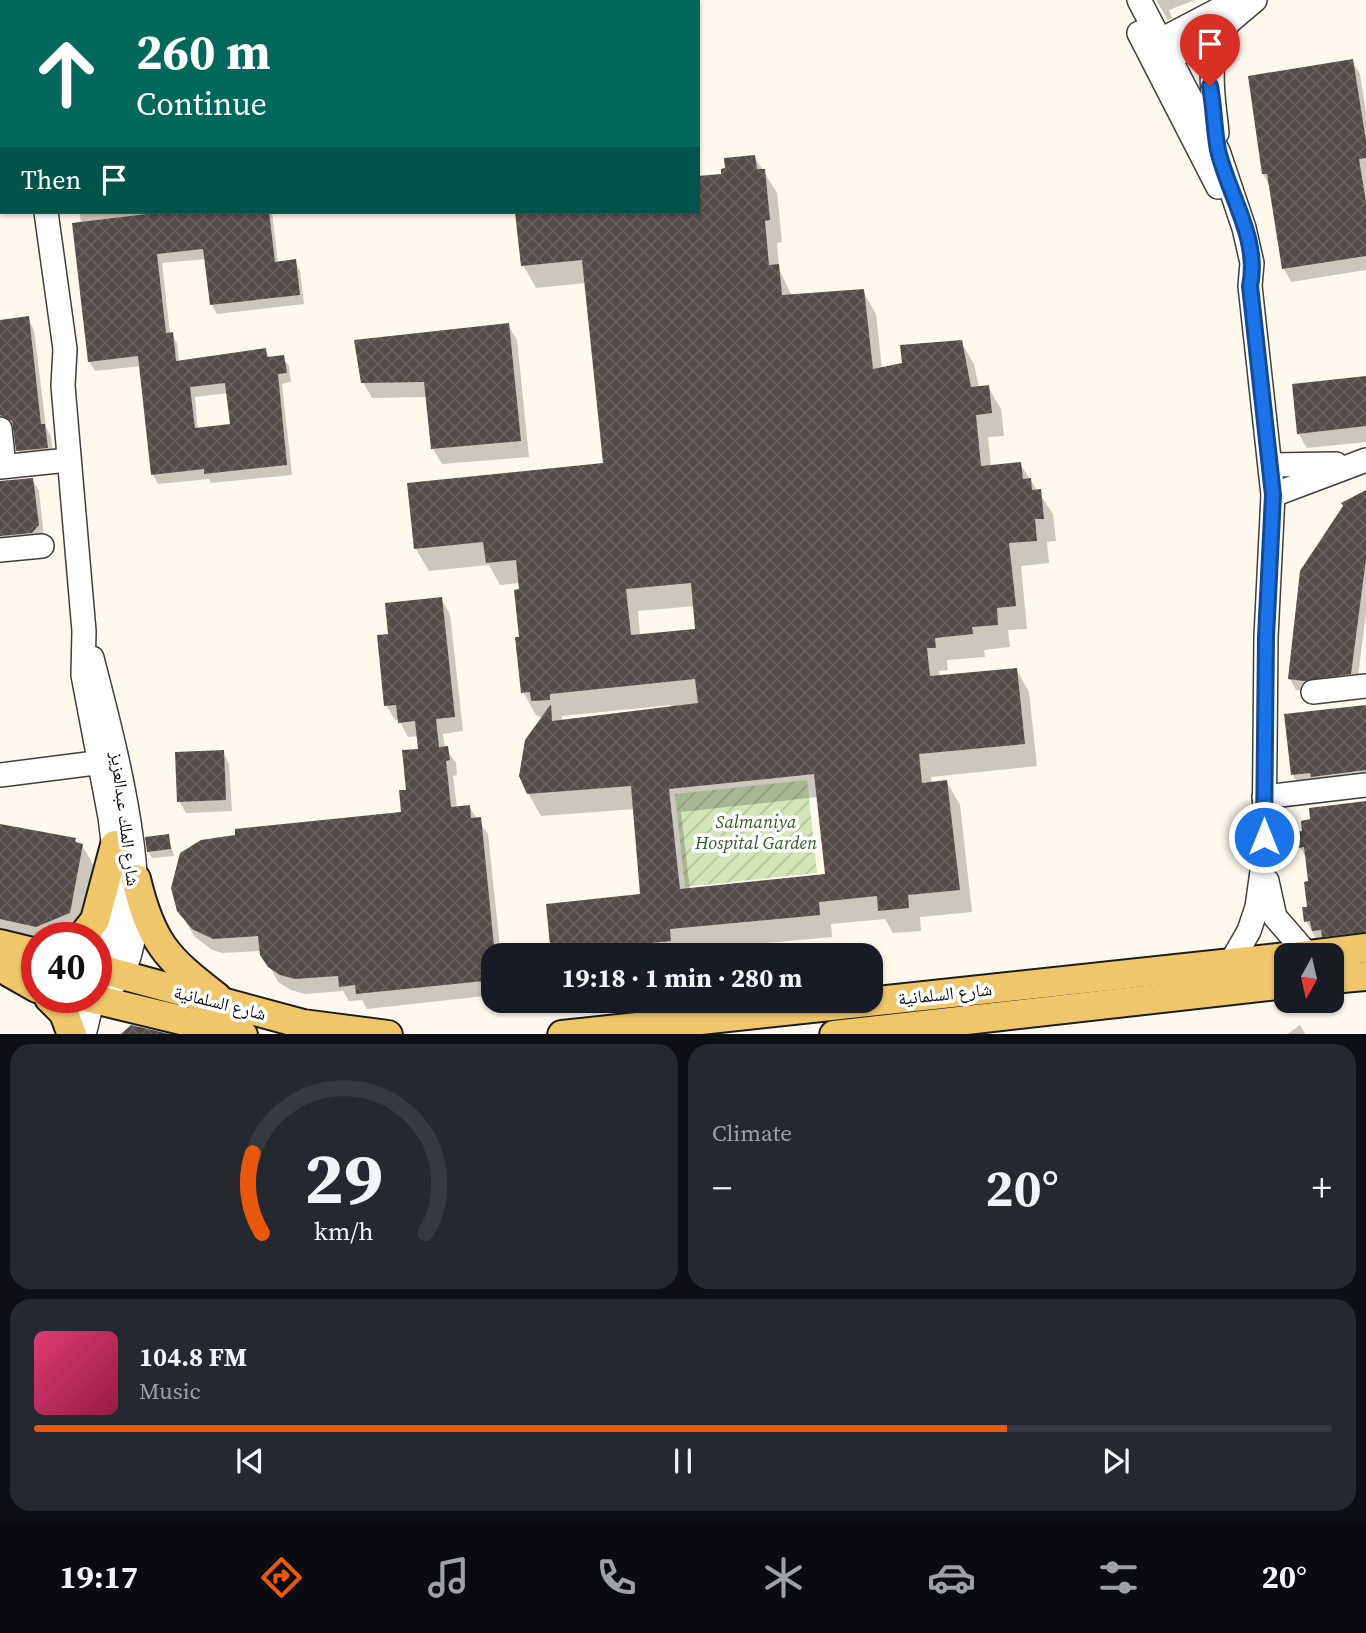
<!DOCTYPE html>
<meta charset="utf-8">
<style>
:root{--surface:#171b24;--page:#242831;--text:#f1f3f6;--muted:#9ea1a6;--line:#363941;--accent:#ea580c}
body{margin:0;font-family:"Source Serif 4","Noto Naskh Arabic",serif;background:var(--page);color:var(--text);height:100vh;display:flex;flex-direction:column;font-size:26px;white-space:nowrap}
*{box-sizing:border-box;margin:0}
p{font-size:23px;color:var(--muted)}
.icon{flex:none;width:38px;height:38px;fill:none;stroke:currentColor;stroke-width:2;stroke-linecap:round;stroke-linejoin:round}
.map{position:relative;height:1034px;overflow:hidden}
.drawer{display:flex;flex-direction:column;gap:10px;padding:10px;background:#0d0f14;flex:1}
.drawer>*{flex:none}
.guide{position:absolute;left:0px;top:0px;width:700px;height:214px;box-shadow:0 2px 5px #0004;background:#00695c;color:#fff;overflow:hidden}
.needle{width:46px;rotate:188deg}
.tools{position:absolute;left:1274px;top:943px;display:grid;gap:14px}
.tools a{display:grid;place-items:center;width:70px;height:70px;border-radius:14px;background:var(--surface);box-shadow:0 2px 5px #0004;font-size:35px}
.speed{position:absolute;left:21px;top:922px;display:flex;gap:14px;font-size:35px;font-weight:700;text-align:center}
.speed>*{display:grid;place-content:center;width:91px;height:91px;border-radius:50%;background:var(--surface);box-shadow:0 2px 5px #0004;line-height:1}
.speed .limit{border:10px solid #d22;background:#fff;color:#111}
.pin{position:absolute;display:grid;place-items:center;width:60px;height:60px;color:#fff;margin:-72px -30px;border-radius:50% 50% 50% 0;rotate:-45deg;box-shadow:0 0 7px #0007}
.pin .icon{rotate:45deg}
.me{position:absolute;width:77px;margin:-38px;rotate:0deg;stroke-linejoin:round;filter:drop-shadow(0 0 5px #0008)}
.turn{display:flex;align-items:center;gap:24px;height:147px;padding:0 21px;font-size:32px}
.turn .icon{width:91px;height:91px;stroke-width:2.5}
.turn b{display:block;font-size:49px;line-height:60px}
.then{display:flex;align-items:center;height:66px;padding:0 21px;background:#0003;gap:14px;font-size:26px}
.big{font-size:52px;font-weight:700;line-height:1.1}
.drawer .card{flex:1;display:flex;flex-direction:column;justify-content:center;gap:10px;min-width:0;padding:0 24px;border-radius:21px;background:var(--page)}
.drawer .dial{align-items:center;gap:0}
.dial svg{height:182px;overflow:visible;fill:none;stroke:var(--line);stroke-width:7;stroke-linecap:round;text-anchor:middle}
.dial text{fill:var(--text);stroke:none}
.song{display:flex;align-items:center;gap:21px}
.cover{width:84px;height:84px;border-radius:10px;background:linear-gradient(135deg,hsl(340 70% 55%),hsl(340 70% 35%))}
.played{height:7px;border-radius:4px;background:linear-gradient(90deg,var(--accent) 75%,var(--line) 75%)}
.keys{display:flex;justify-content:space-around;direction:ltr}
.heat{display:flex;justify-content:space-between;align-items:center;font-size:38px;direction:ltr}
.drawer .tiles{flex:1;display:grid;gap:10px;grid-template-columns:1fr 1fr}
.card:last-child{grid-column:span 2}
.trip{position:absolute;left:481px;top:943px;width:402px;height:70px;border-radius:21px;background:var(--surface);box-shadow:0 2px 5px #0004;font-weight:700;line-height:70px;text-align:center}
.dock{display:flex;height:112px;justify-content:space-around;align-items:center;background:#090b0e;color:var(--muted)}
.dock .icon{width:49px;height:49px}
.dock .on{color:var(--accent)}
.dock b{font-size:32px;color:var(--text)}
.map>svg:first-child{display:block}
.garden{fill:url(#garden-furrows)}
.shadow{fill:#0003;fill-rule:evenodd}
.building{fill:url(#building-cross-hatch);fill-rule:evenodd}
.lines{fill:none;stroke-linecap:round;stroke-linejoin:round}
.minor-casing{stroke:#3f3f3f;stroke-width:26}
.major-casing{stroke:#1d1d1d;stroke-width:32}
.minor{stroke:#fff;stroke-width:23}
.major{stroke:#efc66a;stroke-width:28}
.route-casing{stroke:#114b97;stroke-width:18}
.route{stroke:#1a73e8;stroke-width:12}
.labels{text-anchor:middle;stroke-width:7;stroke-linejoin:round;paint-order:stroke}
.street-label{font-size:18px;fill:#0c0c0c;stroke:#fff}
.park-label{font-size:18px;font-style:italic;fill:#325f21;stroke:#fff}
</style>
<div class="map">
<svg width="1366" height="1035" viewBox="0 0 1366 1035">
<defs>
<pattern id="garden-furrows" width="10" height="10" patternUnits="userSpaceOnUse" patternTransform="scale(1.75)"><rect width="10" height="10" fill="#d3e5b8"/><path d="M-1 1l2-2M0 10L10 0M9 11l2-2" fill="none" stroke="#b4c39d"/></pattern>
<pattern id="building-cross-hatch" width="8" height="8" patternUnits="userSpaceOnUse" patternTransform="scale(1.75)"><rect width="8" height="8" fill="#544c49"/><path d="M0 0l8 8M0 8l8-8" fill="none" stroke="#68615f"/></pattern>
</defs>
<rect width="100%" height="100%" fill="#fef9ec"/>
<path class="garden" d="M 807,780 L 817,873 L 685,887 L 675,794 Z"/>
<g class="shadow">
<rect x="163" y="0" width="67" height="2"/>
<path d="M 311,0 L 461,0 L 462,2 L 311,2 Z"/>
<path d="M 494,0 L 564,0 L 565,2 L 494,2 Z"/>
<path d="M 1156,0 L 1195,0 L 1169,10 L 1172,18 L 1168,20 Z"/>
<path d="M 1352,61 L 1360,74 L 1366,112 L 1366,270 L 1291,282 L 1284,269 L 1271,188 L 1263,174 Z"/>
<path d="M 0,133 L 2,149 L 0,189 Z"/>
<path d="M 754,156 L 777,193 L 782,242 L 777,243 L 779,269 L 792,296 L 863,291 L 876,314 L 882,369 L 904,365 L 961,342 L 974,364 L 979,388 L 988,387 L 1001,409 L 1004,436 L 988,437 L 991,467 L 1020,464 L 1053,514 L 1056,541 L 1047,542 L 1049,563 L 1021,566 L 1027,629 L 1008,630 L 1010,647 L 984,650 L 985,657 L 947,660 L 948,670 L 939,671 L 940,677 L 1016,669 L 1029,692 L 1037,766 L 931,777 L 932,784 L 947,782 L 960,805 L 972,912 L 920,917 L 921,931 L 893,933 L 885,919 L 831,924 L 832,937 L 682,951 L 682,956 L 553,956 L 642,896 L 635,809 L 541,816 L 528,793 L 542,718 L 536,715 L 523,692 L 520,583 L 500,585 L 489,565 L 429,571 L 416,549 L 605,465 L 586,283 L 536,288 L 523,265 L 517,212 L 698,212 L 723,176 ZM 695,606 L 697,631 L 640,636 L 638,611 ZM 671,705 L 671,708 L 562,722 L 562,716 ZM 818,797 L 827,875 L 690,890 L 681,812 Z"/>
<path d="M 80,212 L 272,212 L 278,263 L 295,261 L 300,271 L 304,304 L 217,314 L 212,305 L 206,259 L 162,263 L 170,334 L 177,343 L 179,362 L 265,350 L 270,358 L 283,357 L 289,366 L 291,382 L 282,384 L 292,475 L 211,483 L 209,479 L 158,484 L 153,475 L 141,366 L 95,371 L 89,361 ZM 228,393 L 232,426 L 198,430 L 195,397 Z"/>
<path d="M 28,318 L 34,330 L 46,427 L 51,437 L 54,459 L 25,462 L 18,451 L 15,430 L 5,426 L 0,430 L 0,321 Z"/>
<path d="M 508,325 L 517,340 L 529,457 L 442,464 L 433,449 L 427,397 L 372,398 L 363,382 Z"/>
<path d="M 1366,378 L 1366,442 L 1307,448 L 1298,433 Z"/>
<path d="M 32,479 L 39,491 L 44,537 L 0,551 L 0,481 Z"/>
<path d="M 1366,492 L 1366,613 L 1357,685 L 1311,692 L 1296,690 L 1290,679 Z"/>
<path d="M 441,599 L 450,614 L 463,731 L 443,734 L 445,748 L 456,763 L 457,775 L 453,776 L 457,808 L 469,807 L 488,834 L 501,956 L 494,956 L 494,995 L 367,1009 L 362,1000 L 349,1001 L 343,991 L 305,994 L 291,990 L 278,982 L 261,951 L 223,953 L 212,950 L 194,936 L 185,920 L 403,814 L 420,750 L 419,736 L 408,737 L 399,720 L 395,720 L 386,705 L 390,635 Z"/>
<path d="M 1366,706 L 1366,779 L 1297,782 L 1293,775 L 1286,716 Z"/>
<path d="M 223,752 L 229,764 L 232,811 L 186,813 L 179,801 Z"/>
<path d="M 1366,802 L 1366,955 L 1319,944 L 1306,921 L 1310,883 L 1308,861 L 1300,847 Z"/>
<path d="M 0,826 L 74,840 L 82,845 L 95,868 L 77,938 L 37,938 L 37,946 L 0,938 Z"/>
<path d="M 168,836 L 174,856 L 152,858 L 148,851 Z"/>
<path d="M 1300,1025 L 1306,1035 L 1286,1035 Z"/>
</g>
<g class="building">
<path d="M 1353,59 L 1366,141 L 1366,158 L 1359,159 L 1366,202 L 1366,256 L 1282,269 L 1267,174 L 1262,174 L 1248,76 Z"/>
<path d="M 755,155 L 757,169 L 765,169 L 770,220 L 765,221 L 769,265 L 779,264 L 782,295 L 864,289 L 873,369 L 902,363 L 900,345 L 962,340 L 971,387 L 989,385 L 992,413 L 976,415 L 981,466 L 1021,462 L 1023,479 L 1031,478 L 1032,490 L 1041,489 L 1044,519 L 1035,519 L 1037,541 L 1009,543 L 1016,606 L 997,608 L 998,625 L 972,627 L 973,634 L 935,638 L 936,648 L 927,648 L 930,676 L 1017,668 L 1025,744 L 919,754 L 922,783 L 947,780 L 960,890 L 908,895 L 909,908 L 878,911 L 877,896 L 819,902 L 820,915 L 670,929 L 671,941 L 581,950 L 582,955 L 551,956 L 546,904 L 640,894 L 631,786 L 527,794 L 519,776 L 525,740 L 551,704 L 552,721 L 698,703 L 695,679 L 550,694 L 550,700 L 531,701 L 530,692 L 521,693 L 515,637 L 519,637 L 514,590 L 519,589 L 516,560 L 486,563 L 483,542 L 414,549 L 407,483 L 603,463 L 582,260 L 521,266 L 515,212 L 698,212 L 698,176 L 721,174 L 721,169 L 725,168 L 724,158 ZM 691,583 L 695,629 L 631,635 L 626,589 ZM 814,774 L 825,874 L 680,889 L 669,789 Z"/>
<path d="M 164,212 L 269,212 L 275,262 L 296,259 L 300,295 L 210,305 L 203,249 L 157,254 L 166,333 L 173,332 L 176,361 L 266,348 L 267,357 L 284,355 L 287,373 L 278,374 L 287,465 L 204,474 L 204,469 L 151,475 L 138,356 L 88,362 L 72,223 ZM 225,383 L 230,424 L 195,428 L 190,387 Z"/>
<path d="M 29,316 L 41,424 L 45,424 L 48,448 L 16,451 L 12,421 L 0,415 L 0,320 Z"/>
<path d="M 509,323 L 521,441 L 431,449 L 424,382 L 361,383 L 354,340 Z"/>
<path d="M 1366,376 L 1366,426 L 1297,434 L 1292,384 Z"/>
<path d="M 33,478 L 39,525 L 32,533 L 0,536 L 0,481 Z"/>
<path d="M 1366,490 L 1366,559 L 1351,674 L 1304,681 L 1288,679 L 1300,571 L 1343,506 L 1341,503 Z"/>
<path d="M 442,597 L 455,717 L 436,719 L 439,747 L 448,746 L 450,760 L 446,761 L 451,807 L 470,805 L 471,818 L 481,817 L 495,956 L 494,980 L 356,994 L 355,985 L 339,987 L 338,976 L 295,979 L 280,975 L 268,967 L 260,955 L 258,936 L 213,939 L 192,929 L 177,911 L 171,888 L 180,853 L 201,840 L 235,835 L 235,829 L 401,812 L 399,790 L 406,790 L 402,750 L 418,749 L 415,721 L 398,723 L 396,705 L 384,706 L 377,635 L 388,634 L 385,603 Z"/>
<path d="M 1366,705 L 1366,770 L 1311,777 L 1310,773 L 1291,775 L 1284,714 Z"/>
<path d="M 224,750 L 226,800 L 177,802 L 175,752 Z"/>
<path d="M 1366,801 L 1366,932 L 1322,937 L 1321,930 L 1312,931 L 1310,921 L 1304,922 L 1302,907 L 1307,907 L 1304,882 L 1308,881 L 1304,847 L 1298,848 L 1296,832 L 1302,831 L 1301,821 L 1310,819 L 1309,808 Z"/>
<path d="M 0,824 L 76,838 L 75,842 L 83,844 L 70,913 L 36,927 L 0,919 Z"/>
<path d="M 169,834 L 171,849 L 147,852 L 145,837 Z"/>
<path d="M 131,1025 L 170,1034 L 121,1034 Z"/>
</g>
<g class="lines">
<g class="minor-casing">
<g id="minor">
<path d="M 10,0 L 11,2"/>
<path d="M 1139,0 L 1218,151 L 1244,228 L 1252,263 L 1250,286 L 1273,495 L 1266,637 L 1264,857 L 1257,907 L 1249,931 L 1230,964"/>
<path d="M 0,20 L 2,30"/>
<path d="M 1139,33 L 1218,187"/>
<path d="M 1153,53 L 1159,41 L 1237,0"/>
<path d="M 1155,57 L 1170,59 L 1229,22 L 1255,0"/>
<path d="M 0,75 L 2,75"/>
<path d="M 1217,133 C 1213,91 1204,60 1229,22"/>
<path d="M 46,212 L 65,349 L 63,386 L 84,631 L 83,675 L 110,817 L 117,874 L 114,931 L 96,988"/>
<path d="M 0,429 L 4,466"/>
<path d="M 1271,465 L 1336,464"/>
<path d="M 0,467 L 68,460"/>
<path d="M 1273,495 L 1366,460"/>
<path d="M 0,550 L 42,546"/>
<path d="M 92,658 C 109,726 170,935 111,987"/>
<path d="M 1313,692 L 1366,686"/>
<path d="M 0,775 L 111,761"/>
<path d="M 1264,797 L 1366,785"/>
<path d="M 1267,881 L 1275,917 L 1308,955"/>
<path d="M 84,1035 L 93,998"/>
</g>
</g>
<g class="major-casing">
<g id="major">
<path d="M 136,879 C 151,942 166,958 217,997"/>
<path d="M 81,938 L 95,920 L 115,845"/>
<path d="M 0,944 L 37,953"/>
<path d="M 1301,956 L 1366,948"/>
<path d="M 0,967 L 37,988"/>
<path d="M 96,968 L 303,1024 L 388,1035"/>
<path d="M 1332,979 L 1366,976"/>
<path d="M 49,998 L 64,1013 L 72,1035"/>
<path d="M 90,998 L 243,1035"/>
<path d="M 562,1035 L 1286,957"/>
<path d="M 834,1035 L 1286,984"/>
</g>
</g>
<use href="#minor" class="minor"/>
<use href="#major" class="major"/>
</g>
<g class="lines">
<g class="route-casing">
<path id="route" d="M 1210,86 C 1214,107 1214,129 1218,150 C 1228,194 1260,239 1250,286 L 1273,495 L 1266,637 L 1264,837"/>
</g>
<use href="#route" class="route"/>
</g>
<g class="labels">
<g class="street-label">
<text transform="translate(125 819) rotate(83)" y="6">شارع الملك عبدالعزيز</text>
<text transform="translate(945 994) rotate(-6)" y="6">شارع السلمانية</text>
<text transform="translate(220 1003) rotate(14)" y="6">شارع السلمانية</text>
</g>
<g class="park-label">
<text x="756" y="828">Salmaniya<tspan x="756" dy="21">Hospital Garden</tspan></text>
</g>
</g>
</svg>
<div class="tools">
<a><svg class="needle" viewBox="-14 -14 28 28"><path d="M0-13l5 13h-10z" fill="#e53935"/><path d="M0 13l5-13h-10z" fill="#9ea1a6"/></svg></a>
</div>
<div class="speed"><div class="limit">40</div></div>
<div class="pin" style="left:1210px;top:86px;background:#d93025"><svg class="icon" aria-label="arrive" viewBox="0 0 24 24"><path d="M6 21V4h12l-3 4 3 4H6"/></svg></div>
<svg class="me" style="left:1264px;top:837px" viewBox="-20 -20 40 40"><circle r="17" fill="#1a73e8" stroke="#fff" stroke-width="3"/><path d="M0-11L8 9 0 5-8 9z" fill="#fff"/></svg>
<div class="trip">19:18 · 1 min · 280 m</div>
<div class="guide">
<div class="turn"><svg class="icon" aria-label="ahead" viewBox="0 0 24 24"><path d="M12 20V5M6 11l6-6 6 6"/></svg><div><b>260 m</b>Continue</div></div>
<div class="then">Then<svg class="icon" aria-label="arrive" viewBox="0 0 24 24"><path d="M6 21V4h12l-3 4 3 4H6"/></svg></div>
</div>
</div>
<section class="drawer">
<div class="tiles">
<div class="card dial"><svg viewBox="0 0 100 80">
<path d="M14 69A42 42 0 1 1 86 69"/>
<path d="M14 69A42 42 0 0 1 10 34" stroke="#ea580c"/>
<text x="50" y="56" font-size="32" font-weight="700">29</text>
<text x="50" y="72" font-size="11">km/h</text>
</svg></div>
<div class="card"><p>Climate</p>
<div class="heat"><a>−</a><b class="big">20°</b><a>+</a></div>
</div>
<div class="card">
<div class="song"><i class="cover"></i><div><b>104.8 FM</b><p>Music</p></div></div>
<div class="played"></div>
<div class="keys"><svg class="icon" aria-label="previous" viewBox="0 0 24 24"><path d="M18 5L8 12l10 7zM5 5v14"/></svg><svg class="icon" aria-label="pause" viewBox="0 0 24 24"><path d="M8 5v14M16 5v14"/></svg><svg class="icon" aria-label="next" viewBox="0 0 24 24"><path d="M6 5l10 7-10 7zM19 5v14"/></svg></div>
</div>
</div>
</section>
<nav class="dock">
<b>19:17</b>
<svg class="icon on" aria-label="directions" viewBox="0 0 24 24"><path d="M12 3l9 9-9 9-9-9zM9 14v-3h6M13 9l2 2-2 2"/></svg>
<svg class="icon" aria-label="music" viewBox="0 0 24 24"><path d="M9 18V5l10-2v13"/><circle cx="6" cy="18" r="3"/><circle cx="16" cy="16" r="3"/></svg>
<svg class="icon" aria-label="phone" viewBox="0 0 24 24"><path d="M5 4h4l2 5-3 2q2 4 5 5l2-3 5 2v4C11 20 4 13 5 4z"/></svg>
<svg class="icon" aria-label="climate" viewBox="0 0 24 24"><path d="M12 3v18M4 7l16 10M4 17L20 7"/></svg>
<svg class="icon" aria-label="car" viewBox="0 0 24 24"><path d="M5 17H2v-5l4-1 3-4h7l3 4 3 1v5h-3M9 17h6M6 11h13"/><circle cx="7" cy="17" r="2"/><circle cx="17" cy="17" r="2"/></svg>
<svg class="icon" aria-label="filters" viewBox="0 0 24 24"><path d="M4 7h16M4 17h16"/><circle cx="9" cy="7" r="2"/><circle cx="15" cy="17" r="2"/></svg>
<b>20°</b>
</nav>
